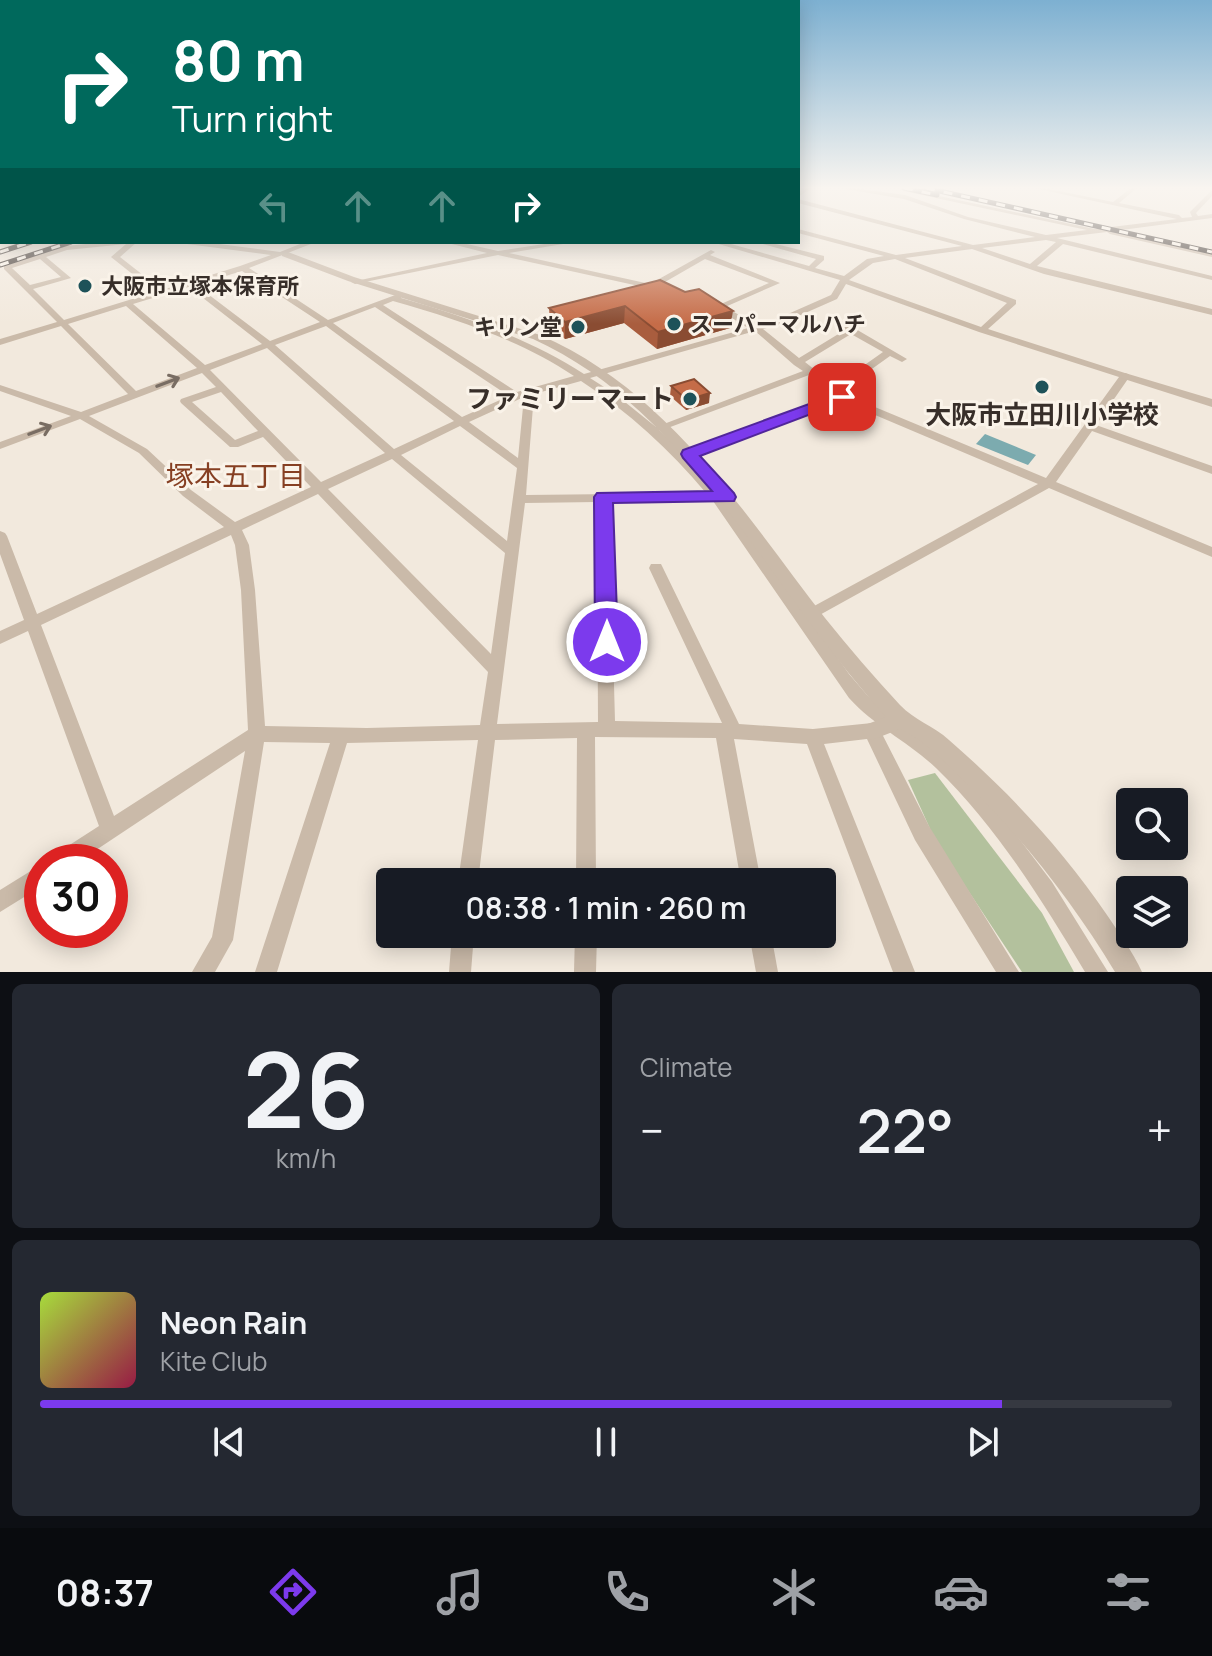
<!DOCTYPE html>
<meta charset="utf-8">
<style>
:root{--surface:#171b24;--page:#242831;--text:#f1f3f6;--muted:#9ea1a6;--line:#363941;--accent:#7c3aed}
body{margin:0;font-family:Manrope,"Noto Sans JP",sans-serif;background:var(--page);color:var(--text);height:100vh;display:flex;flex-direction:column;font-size:30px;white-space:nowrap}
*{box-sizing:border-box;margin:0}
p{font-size:26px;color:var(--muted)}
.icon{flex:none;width:44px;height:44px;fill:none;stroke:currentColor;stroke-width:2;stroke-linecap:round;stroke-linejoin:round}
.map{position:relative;height:972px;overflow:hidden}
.sheet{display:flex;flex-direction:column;gap:12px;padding:12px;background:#0d0f14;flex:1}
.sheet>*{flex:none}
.hud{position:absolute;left:0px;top:0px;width:800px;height:244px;box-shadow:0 4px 20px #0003;background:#00695c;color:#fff;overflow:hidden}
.buttons{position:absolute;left:1116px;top:788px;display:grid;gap:16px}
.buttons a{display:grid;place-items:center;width:72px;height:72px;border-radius:8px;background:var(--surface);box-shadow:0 4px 20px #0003;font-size:40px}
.speed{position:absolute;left:24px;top:844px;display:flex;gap:16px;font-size:40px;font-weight:700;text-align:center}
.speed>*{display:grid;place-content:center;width:104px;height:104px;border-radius:50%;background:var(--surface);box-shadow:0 4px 20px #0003;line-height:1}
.speed .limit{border:12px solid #d22;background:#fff;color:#111}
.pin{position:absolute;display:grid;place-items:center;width:68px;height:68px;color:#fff;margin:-34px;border-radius:16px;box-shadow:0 4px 12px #0006}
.me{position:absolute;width:88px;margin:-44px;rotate:0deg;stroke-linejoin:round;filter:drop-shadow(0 0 6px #0008)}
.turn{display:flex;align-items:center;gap:28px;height:168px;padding:0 40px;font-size:36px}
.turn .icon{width:104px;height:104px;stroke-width:2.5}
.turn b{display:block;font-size:56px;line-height:68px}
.lanes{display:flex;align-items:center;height:76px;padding:0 40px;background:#0003;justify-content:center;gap:40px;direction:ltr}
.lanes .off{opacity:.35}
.big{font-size:60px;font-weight:600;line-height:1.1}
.sheet .widget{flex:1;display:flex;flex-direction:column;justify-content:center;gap:12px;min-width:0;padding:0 28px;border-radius:12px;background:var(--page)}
.sheet .dial{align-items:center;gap:0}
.dial b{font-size:104px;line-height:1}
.song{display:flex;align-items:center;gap:24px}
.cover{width:96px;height:96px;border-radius:12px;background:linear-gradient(135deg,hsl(80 70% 55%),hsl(340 70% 35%))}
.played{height:8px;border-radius:4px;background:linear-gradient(90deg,var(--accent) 85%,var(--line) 85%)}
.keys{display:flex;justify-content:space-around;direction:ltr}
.heat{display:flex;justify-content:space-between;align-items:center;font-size:44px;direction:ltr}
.sheet .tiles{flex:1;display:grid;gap:12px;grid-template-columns:1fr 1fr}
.widget:last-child{grid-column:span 2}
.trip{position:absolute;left:376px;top:868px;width:460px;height:80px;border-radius:8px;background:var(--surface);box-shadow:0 4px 20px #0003;font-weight:600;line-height:80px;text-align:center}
.dock{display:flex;height:128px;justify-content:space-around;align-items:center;background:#090b0e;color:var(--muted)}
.dock .icon{width:56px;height:56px}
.dock .current{color:var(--accent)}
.dock b{font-size:36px;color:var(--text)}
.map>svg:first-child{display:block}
.green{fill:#b3c19d}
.water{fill:#7cabaf}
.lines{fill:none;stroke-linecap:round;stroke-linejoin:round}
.minor{fill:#cabaa9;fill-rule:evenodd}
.tertiary{fill:#cabaa9;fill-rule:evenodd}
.rail-casing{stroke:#372e29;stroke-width:5}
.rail{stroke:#faf3e9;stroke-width:3;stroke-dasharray:9;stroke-linecap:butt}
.wall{fill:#a95d3e}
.shaded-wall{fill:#8a4c32}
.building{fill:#c56c48;stroke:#8a4c32;stroke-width:2}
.oneway{stroke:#796d63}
.route{fill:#7c3aed;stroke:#51269a;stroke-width:2}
.poi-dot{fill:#1e5259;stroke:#faf3e9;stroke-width:3}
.labels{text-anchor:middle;stroke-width:6;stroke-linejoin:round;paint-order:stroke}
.far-poi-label{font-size:22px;font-weight:bold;fill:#372e29;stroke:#faf3e9;text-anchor:start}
.poi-label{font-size:26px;font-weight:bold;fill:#372e29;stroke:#faf3e9;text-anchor:end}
.neighbourhood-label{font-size:28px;fill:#863f22;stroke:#faf3e9}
</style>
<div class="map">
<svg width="1212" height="972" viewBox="0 0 1212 972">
<rect width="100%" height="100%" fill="#f2e9dd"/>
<path class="green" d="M 935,773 L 1042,913 L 1074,972 L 1022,972 L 936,842 L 908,780 Z"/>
<path class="water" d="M 985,434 L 1036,455 L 1028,465 L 976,444 Z"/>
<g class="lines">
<g class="minor">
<path d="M 798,188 L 809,188 L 810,189 L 798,197 L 798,192 L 801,190 L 798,190 Z"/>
<path d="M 840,188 L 853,188 L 905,195 L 968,217 L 1046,235 L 1087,230 L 903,191 L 906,189 L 1095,229 L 1177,219 L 1034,188 L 1044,188 L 1113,202 L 1131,188 L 1137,188 L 1119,203 L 1179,215 L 1182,218 L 1192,217 L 1190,212 L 1212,190 L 1212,196 L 1196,213 L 1198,216 L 1212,214 L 1212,218 L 1114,231 L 1212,253 L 1212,257 L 1110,234 L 1107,232 L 1057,238 L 1212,276 L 1212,280 L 1063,244 L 1037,266 L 1212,309 L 1212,315 L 1044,274 L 972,249 L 905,258 L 1016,300 L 1016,304 L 988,329 L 1128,374 L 1130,376 L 1096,425 L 1212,466 L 1212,474 L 1092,431 L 1056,482 L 1212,547 L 1212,557 L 1049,488 L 816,617 L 810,618 L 849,674 L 867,695 L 886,712 L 939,749 L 993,804 L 1052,882 L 1108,972 L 1085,972 C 1042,900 996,826 936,768 C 909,742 874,726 849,698 L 713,501 L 609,502 L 615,721 L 722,723 L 649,568 L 651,564 L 661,564 L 663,568 L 739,724 L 813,729 L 872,723 L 878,726 L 929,826 L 1019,972 L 996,972 L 915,840 L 867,739 L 824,744 L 915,972 L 893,972 L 807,744 L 734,739 L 761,882 L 741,882 L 716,738 L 595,737 L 596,882 L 576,882 L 577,738 L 495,740 L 478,882 L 458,882 L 478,740 L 347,743 L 277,972 L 255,972 L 330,743 L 264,742 L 233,940 L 215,972 L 192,972 L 212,937 L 245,751 L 78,862 L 51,862 L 54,855 L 99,826 L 28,631 L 0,644 L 0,631 L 24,620 L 0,554 L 0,531 L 5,533 L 7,536 L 37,614 L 224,527 L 183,496 L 139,453 L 80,419 L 0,449 L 0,442 L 71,416 L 0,391 L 0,385 L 81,412 L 128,394 L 61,326 L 0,345 L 0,339 L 57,322 L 4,269 L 4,265 L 66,246 L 105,242 L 137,242 L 120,257 L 162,290 L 240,266 L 271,255 L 187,244 L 183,242 L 204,242 L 280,252 L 305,242 L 316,242 L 249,268 L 328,320 L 398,294 L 401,294 L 401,298 C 464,316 528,338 584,374 L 748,328 L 714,307 L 769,283 L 705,259 L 658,286 L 661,288 L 657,290 L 498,255 L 355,284 L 351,282 L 487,253 L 444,242 L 458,242 L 498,251 L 557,242 L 575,242 L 509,253 L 650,284 L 711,250 L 715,252 L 710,255 L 780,283 L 725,307 L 757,325 L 772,321 L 831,295 L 840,280 L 712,242 L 724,242 L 809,266 L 816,259 L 756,242 L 768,242 L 824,256 L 824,260 L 815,268 L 844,276 L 867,259 L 884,256 L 798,233 L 798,229 L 896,255 L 962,246 L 798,203 L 798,199 L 973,245 L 1035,237 L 964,219 L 904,199 ZM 1046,240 L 1056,242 L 1030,264 L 982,248 ZM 126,244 L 111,257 L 155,292 L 64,320 L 33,289 L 71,278 L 46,257 L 67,250 ZM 40,259 L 61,277 L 30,285 L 12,268 ZM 895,259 L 1007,303 L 981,327 L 849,280 L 873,263 ZM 242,271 L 320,322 L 270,341 L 196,285 ZM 846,284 L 979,332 L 1119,377 L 1046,478 L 846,395 L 841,391 L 890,356 L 902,362 L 907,359 L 842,321 L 835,323 L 845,330 L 799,358 L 763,329 L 778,325 L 837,299 ZM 189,287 L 262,344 L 205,365 L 133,304 ZM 393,301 C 456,319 520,340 574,376 L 517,392 L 383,305 ZM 126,306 L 197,368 L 136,391 L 68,324 ZM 375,307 L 509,396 L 462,417 L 333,323 ZM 326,326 L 454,421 L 394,449 L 275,345 ZM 755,331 L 794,365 L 803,371 L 656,427 L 615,394 L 590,378 ZM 851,334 L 883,352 L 835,386 L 805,362 ZM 267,348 L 385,453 L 321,482 L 210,370 ZM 202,373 L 216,387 L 181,399 L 180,401 L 181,403 L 230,447 L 238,447 L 263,437 L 311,487 L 235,522 L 191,490 L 147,449 L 89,416 ZM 809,375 L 835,396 L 684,453 L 659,430 L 665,429 ZM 581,381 C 629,412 669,449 706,493 L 526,495 L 534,394 ZM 221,392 L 258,431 L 235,440 L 192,402 ZM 524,397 L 518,458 L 469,422 ZM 842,401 L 1038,484 L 805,611 L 724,499 L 723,494 L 720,493 L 688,457 ZM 460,426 L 517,468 L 507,541 L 401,455 ZM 392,459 L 505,553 L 491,654 L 328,489 ZM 318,494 L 488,672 L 480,725 L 367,728 L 265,726 L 255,590 L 249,545 L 242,530 ZM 597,502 L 598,722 L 497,724 L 525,503 ZM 231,535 L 235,545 L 241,590 L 248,730 L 114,816 L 41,625 Z"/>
<rect x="0" y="189" width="2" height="4"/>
<path d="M 2,200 L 2,204 L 0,205 L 0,201 Z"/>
<rect x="0" y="222" width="2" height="4"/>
<rect x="0" y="235" width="2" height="5"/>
<path d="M 42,864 L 42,886 L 0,912 L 0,890 Z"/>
<path d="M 452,934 L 474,934 L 471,972 L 449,972 Z"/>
<path d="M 575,934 L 597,934 L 596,972 L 574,972 Z"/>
<path d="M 749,934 L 771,934 L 778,972 L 756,972 Z"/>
</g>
<g class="tertiary">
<path d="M 282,252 L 288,252 L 354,277 L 540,335 C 667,390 744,513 825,618 C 849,648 874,677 900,705 C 914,720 934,726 949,740 C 1009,792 1063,850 1107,915 C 1119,933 1133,952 1142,972 L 1115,972 C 1072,901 1022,837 962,779 C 943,760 925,741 900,729 L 872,740 L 865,737 L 862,731 L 865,725 L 886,717 C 860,688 836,658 813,627 C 734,521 659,396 533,339 L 348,281 L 282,256 Z"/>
<path d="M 1125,373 L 1212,399 L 1212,407 L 1121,378 L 1119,376 Z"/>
</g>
<g class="rail-casing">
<g id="rail">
<path d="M 904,188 L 937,195"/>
<path d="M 926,188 L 1212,252"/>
<path d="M 0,252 L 31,242"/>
<path d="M 0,265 L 71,242"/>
</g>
</g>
<use href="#rail" class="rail"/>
</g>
<g class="wall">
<path d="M 685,292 L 730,328 L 657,349 L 624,323 L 565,339 L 550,325 L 549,308 Z"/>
<path d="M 671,386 L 709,403 L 686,410 L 670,396 Z"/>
</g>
<g class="shaded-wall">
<path d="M 625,306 L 624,323 L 565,339 L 565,322 Z"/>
<path d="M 733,311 L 730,328 L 657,349 L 658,332 Z"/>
<path d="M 710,393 L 709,403 L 686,410 L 687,400 Z"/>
</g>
<g class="building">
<path d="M 660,280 L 685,292 L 699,289 L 733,311 L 658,332 L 625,306 L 565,322 L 549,308 Z"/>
<path d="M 694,379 L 710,393 L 687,400 L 671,386 Z"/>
</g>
<defs><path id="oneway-shaft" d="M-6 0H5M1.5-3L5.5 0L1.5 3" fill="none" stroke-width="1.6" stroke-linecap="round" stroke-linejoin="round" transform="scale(2)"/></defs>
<g class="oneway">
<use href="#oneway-shaft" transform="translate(168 382) rotate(-21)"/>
<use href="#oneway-shaft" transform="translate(40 430) rotate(-21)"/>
</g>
<linearGradient id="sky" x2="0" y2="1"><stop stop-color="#7db0d1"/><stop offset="0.58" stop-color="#f9f5f0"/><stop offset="1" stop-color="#f9f5f0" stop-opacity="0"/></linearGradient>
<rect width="1212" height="324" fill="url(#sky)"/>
<path class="route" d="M 842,392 L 848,393 L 848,400 L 700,456 L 734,493 L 736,497 L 734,501 L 613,503 L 618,642 L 615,648 L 607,651 L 598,648 L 595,642 L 594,497 L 597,493 L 712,491 L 683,458 L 681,454 L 683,450 Z"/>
<g class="poi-dot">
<circle cx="85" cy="286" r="8"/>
<circle cx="674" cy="324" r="8"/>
<circle cx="578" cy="327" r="8"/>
<circle cx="1042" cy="387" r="8"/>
<circle cx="690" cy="399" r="8"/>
</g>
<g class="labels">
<g class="far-poi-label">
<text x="101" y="294">大阪市立塚本保育所</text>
<text x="690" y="332">スーパーマルハチ</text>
<text x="562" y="335" text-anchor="end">キリン堂</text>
</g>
<g class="poi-label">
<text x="674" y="408">ファミリーマート</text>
<text x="1042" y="424" text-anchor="middle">大阪市立田川小学校</text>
</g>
<g class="neighbourhood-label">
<text x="236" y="486">塚本五丁目</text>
</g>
</g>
</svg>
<div class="buttons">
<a><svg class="icon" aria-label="search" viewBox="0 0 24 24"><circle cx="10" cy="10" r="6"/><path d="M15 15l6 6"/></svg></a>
<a><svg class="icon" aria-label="layers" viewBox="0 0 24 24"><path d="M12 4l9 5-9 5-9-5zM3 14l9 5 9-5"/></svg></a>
</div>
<div class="speed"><div class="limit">30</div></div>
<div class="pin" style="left:842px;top:397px;background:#d93025"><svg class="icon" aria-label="arrive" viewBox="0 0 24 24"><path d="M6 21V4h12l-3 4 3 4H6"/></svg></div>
<svg class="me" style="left:607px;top:642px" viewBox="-20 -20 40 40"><circle r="17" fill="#7c3aed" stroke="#fff" stroke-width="3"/><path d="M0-11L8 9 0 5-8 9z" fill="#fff"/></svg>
<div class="trip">08:38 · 1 min · 260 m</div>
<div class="hud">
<div class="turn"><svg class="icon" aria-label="right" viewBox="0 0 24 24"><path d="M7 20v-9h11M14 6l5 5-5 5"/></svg><div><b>80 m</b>Turn right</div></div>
<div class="lanes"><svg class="icon off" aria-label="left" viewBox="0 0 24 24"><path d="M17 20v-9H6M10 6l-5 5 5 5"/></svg><svg class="icon off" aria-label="ahead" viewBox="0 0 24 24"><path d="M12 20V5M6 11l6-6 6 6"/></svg><svg class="icon off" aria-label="ahead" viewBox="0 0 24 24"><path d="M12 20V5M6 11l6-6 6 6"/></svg><svg class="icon" aria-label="right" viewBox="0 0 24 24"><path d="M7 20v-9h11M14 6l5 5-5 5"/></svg></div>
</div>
</div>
<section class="sheet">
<div class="tiles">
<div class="widget dial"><b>26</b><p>km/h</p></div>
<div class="widget"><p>Climate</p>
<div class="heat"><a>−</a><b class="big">22°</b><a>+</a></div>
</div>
<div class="widget">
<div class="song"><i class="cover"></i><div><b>Neon Rain</b><p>Kite Club</p></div></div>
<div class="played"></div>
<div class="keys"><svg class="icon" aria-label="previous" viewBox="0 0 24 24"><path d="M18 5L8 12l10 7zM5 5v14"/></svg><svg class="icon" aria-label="pause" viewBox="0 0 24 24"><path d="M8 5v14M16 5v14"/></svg><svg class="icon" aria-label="next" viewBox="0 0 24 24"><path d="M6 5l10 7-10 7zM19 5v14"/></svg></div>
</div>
</div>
</section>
<nav class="dock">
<b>08:37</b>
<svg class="icon current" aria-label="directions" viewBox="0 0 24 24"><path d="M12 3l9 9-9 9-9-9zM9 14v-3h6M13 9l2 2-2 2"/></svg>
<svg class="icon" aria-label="music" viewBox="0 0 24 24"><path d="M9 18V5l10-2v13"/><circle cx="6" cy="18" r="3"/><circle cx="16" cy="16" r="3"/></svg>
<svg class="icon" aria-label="phone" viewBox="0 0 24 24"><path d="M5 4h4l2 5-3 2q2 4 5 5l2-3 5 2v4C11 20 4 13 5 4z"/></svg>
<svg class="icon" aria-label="climate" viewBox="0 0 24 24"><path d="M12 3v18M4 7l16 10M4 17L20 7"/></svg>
<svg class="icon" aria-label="car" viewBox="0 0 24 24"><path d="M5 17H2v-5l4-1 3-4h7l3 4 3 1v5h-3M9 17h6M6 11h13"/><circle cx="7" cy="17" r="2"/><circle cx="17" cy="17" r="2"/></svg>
<svg class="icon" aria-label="filters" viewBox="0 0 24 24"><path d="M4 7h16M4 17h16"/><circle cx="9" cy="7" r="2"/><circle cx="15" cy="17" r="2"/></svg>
</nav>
